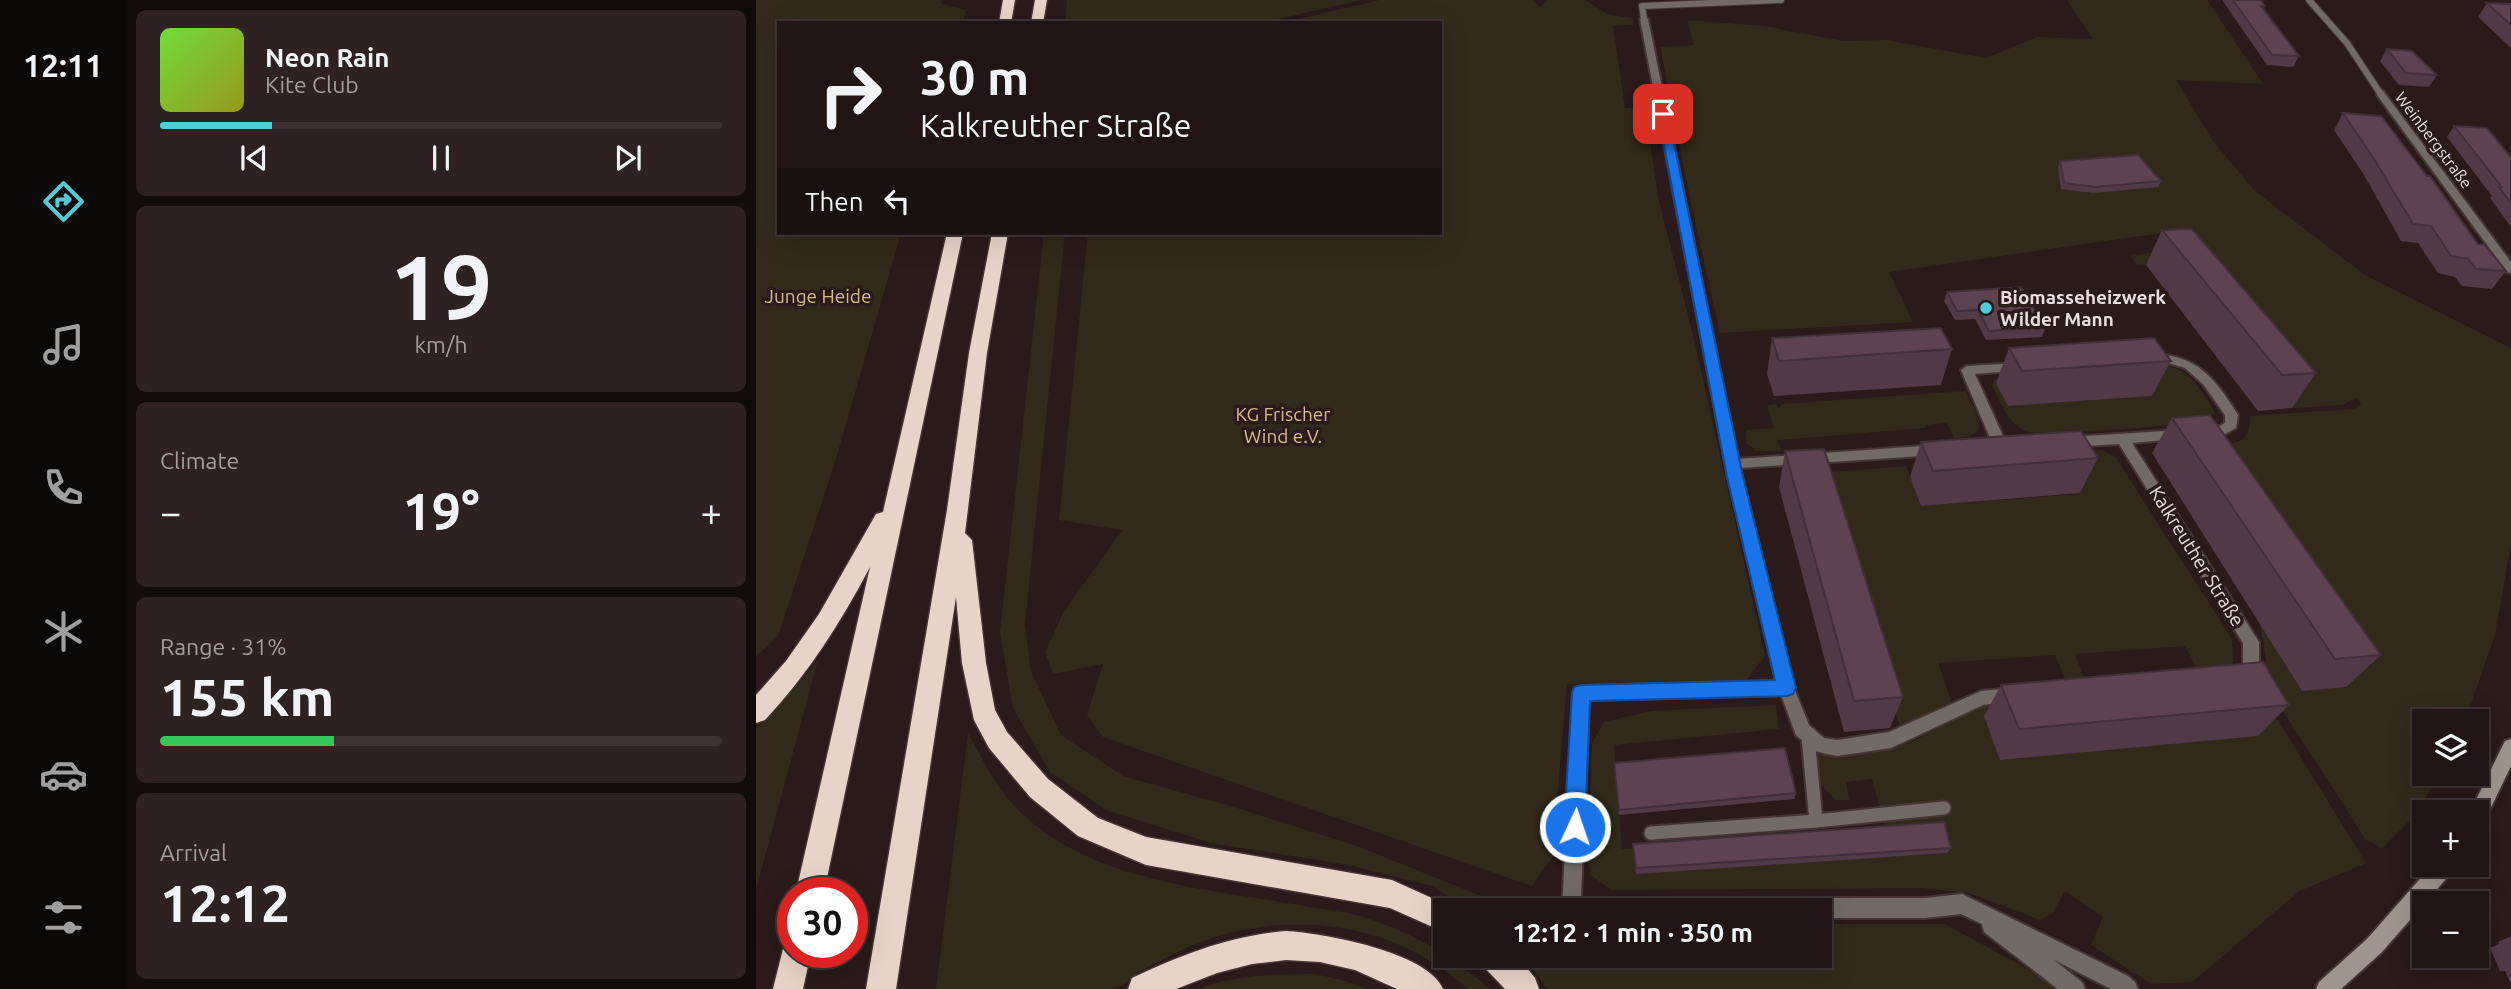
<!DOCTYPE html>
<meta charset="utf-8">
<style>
:root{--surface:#201414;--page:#2d2122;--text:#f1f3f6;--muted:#a29ea0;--line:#3d3334;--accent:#52cbd7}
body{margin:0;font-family:Ubuntu,sans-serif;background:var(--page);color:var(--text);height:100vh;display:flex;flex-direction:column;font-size:26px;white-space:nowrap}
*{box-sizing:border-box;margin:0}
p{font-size:23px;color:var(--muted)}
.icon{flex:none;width:38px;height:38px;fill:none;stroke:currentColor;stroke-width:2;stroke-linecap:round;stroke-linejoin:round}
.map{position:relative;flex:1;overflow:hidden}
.panel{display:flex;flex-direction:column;gap:10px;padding:10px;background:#120b0b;width:630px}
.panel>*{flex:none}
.top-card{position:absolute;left:21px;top:21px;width:665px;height:214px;border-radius:0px;box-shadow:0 7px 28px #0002,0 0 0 2px var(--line);background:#201414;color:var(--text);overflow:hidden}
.buttons{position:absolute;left:1656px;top:709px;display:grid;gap:14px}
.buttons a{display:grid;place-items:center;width:77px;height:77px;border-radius:0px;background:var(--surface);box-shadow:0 7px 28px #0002,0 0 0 2px var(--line);font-size:35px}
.speed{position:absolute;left:21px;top:877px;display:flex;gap:14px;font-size:35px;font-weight:700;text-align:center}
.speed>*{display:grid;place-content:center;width:91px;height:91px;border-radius:50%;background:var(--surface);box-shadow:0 7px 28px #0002,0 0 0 2px var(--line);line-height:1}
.speed .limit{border:10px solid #d22;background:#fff;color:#111}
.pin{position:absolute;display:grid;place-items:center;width:60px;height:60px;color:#fff;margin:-30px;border-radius:14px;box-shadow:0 4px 10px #0006}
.me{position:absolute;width:77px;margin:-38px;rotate:3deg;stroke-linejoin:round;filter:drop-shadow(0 0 5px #0008)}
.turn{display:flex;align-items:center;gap:24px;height:147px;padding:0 28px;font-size:32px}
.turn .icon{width:91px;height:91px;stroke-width:2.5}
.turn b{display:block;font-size:49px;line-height:60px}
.then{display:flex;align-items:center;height:66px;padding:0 28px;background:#0003;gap:14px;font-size:26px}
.big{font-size:52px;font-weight:700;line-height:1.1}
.panel .card{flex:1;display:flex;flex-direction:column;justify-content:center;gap:10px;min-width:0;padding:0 24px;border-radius:10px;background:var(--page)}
.panel .dial{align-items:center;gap:0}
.dial b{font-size:91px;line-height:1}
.song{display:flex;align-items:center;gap:21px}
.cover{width:84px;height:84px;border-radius:10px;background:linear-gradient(135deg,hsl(100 70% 55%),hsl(60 70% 35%))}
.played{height:7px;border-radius:4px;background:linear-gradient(90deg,var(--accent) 20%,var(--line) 20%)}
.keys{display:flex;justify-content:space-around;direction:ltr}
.heat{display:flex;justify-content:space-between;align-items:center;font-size:38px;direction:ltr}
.charge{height:10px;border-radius:5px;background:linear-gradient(90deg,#34c759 31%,var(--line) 0)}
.trip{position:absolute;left:677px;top:898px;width:399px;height:70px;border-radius:0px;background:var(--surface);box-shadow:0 7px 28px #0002,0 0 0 2px var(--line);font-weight:700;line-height:70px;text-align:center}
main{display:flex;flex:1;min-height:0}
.tabs{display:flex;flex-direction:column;width:126px;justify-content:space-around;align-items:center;background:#0d0808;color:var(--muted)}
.tabs .icon{width:49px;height:49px}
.tabs .selected{color:var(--accent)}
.tabs b{font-size:32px;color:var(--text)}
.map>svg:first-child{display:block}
.green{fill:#312a1a}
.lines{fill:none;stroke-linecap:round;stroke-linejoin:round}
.service-far1-casing{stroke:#453535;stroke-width:8}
.service-casing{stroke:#453535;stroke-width:17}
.minor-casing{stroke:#453535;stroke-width:4}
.secondary-casing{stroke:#453535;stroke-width:4}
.motorway-casing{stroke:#453535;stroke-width:3}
.service-far1{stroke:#716a65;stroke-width:6}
.service{stroke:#716a65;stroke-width:13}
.minor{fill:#716a65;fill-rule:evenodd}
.secondary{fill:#a0958e;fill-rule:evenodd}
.motorway{fill:#e7d4c9;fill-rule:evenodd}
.wall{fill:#503a47}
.building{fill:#5d4352;stroke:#412f39;stroke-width:2}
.route{fill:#1a73e8;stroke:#114b97;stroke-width:2}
.poi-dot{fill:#52cbd7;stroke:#2a1a1a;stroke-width:2.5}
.labels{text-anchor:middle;stroke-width:7;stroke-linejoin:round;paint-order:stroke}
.far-street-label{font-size:16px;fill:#e9dddd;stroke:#2a1a1a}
.park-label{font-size:19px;fill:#d4be89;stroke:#2a1a1a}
.poi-label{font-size:19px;font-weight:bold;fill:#e9dddd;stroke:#2a1a1a;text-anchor:start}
.street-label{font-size:19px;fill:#e9dddd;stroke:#2a1a1a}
</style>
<main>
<nav class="tabs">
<b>12:11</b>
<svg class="icon selected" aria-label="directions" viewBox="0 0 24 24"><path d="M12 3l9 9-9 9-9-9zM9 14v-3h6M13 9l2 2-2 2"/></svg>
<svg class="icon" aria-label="music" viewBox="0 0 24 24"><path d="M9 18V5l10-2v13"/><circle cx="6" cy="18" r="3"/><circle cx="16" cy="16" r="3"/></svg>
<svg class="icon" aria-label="phone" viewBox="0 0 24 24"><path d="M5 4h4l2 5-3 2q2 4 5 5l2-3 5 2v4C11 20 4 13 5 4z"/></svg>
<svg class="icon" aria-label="climate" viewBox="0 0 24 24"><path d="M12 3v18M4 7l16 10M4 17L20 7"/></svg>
<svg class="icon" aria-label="car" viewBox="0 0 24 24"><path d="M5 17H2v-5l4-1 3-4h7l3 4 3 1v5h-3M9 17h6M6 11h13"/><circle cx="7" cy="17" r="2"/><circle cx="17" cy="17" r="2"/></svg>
<svg class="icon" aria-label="filters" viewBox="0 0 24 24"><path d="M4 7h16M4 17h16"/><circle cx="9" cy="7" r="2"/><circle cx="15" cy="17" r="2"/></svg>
</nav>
<section class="panel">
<div class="card">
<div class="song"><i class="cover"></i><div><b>Neon Rain</b><p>Kite Club</p></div></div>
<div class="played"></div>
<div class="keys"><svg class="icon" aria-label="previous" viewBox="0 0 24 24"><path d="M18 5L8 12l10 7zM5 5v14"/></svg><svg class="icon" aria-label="pause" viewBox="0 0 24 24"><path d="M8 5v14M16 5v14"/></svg><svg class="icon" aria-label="next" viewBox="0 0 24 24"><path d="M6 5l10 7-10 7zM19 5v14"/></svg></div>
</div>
<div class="card dial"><b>19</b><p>km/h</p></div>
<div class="card"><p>Climate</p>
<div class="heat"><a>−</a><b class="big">19°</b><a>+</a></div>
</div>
<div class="card"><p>Range · 31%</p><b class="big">155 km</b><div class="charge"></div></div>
<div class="card"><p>Arrival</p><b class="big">12:12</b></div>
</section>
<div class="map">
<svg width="1755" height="989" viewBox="0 0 1755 989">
<rect width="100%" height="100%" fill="#2a1a1a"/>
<g class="green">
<path d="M 0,0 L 184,0 L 186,4 L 210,10 L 207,23 L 23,23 L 23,233 L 145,233 L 79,462 L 22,636 L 0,657 Z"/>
<path d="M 311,0 L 605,0 L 505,23 L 309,23 Z"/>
<path d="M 624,0 L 777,0 L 784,7 L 791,0 L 829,0 L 853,15 L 876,18 L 877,25 L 857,26 L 869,108 L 889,107 L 902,197 L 937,335 L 1009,656 L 990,680 L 811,684 L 796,858 L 776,886 L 347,737 L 331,715 L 347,664 L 297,674 L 289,652 L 307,613 L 366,530 L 303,520 L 332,233 L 684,233 L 684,23 L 525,23 Z"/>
<path d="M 1311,0 L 1451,0 L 1507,84 L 1420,80 L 1457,141 L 1499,191 L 1609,275 L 1755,348 L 1755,543 L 1739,635 L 1709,721 L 1668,721 L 1668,774 L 1685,774 L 1655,819 L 1626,848 L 1610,840 L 1507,680 L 1510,658 L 1504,624 L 1546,691 L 1590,686 L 1456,446 C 1480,443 1495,444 1494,416 L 1598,409 L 1605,405 L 1601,397 L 1587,405 L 1536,408 L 1419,263 L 1382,265 L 1374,256 L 1399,252 L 1406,233 L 1133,272 L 1157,322 L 964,333 L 934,198 L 904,47 L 938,45 L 931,20 L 1008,26 L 1088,41 L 1130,40 L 1230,58 L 1281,37 L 1337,39 Z"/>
<path d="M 288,233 L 309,233 L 269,624 L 275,672 L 305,735 L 367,776 L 481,808 L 601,846 L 760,910 L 710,910 L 677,886 L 593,865 L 455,843 L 350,810 L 294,772 L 257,708 L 244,632 Z"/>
<path d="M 1412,366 C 1435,371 1444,390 1457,408 L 1458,413 C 1444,429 1308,432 1278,433 C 1255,430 1245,405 1236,386 L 1238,380 L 1249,377 L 1252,406 L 1395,396 Z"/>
<path d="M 1209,391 C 1221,414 1238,437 1198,438 L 1191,423 L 1169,425 L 1169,428 L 1022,440 L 1025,451 L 1000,451 L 990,443 L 990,430 L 1018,428 L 1011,405 L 1020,404 L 1022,409 L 1026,404 Z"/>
<path d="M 1347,450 L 1360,458 L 1476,639 L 1477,662 L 1474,670 L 1444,674 L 1429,646 L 1319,654 L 1329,680 L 1310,681 L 1299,655 L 1182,663 L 1197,706 L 1145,730 L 1069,484 L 1037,475 L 1150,466 L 1165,506 L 1323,494 L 1278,454 Z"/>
<path d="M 62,660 L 0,890 L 0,728 L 17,713 Z"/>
<path d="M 1497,680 L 1610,863 L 1544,891 L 1436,982 L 1395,984 L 1335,945 L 1347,917 L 1309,891 L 1296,914 L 1284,920 L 1216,894 L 1166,888 L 855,890 L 836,876 L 832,863 L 836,743 L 848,722 L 895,711 L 1020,705 L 1023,729 L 858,745 L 866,849 L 877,849 L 880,873 L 1191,853 L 1130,831 L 1116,779 L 1090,782 L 1093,800 L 1080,800 L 1065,785 L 1060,755 L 1152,744 L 1229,703 Z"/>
<path d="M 212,733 C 229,764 245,797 273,820 C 350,885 459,889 554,907 C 574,910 597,913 616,920 C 662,935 698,958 734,989 L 712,989 C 633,919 531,908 434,946 C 419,953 402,961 387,970 C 377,976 366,988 355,989 C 338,989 319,989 302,989 C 262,989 221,989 180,989 Z"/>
<path d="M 1064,924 L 1189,924 L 1288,978 L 1303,989 L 792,989 L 765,956 L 1064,956 Z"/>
<path d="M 559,974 L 586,980 L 611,989 L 440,989 C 478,975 518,974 559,974 Z"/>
</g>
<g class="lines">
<g class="service-far1-casing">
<g id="service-far1">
<path d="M 1553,0 L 1591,43 L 1624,93"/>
<path d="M 888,19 L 886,6 L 1025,0"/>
</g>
</g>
<g class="service-casing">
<g id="service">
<path d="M 1052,737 L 1060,821 L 1188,808"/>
<path d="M 895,833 L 1060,821"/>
</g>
</g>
<g class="minor-casing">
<g id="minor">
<path d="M 888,17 L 892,19 L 982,459 L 1181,445 L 1188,450 L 1181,455 L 984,468 L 1038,688 L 1053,725 L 1068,738 L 1081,740 L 1133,732 L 1225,691 L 1256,688 L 1262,690 L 1264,695 L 1262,700 L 1227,705 L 1135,748 L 1081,756 L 1058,751 L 1040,735 L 1025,695 L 833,700 L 825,898 L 1169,898 L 1206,894 L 1372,976 L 1379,982 L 1382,989 L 1355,989 L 1298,960 L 1326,982 L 1329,989 L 1302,989 L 1228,932 L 1226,924 L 1205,914 L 1169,918 L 1064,918 L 1064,910 L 806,910 L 817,693 L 819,688 L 825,686 L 1020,681 L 972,477 L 884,19 Z"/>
<path d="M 1621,91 L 1627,91 L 1755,262 L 1755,273 L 1751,272 L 1621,95 Z"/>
<path d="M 1393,354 C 1441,354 1458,377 1482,415 L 1480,428 L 1463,437 L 1444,436 L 1442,433 L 1444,430 L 1460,428 L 1469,423 L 1469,415 L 1447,384 L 1429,368 L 1409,362 L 1389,361 L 1387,358 L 1389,355 Z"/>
<path d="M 1264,363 L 1270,367 L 1268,370 L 1219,374 L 1251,445 L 1244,450 L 1237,445 L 1205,370 L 1211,366 Z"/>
<path d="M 1425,430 L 1430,432 L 1432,435 L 1430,438 L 1376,443 L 1503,642 L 1503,671 L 1501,676 L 1486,681 L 1480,679 L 1478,674 L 1480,669 L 1487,667 L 1487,643 L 1363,444 L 1313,447 L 1306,442 L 1313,437 Z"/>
</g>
</g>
<g class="secondary-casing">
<g id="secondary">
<path d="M 1755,739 L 1755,766 L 1726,826 L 1720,829 L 1720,812 L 1714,812 L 1749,741 Z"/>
<path d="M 1677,864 L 1699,864 L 1697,871 L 1625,953 L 1585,989 L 1560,989 L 1563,982 L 1611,939 Z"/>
</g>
</g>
<g class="motorway-casing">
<g id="motorway">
<path d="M 247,0 L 259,0 L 255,23 L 243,23 Z"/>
<path d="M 279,0 L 291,0 L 287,23 L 275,23 Z"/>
<path d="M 191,233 L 207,233 L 68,892 L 40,892 L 114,567 C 85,622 52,674 9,720 L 0,723 L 0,695 L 30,661 L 63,614 L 120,514 L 127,512 Z"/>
<path d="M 236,233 L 252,233 L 231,353 L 209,533 L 216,540 L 230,663 L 239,710 L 251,732 L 292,779 L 342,818 L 390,837 L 636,880 L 700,909 L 690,910 L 690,933 L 634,908 L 390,865 L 322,836 L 274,797 L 233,748 L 218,720 L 206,663 L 200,597 L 140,989 L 110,989 L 191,510 L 213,353 Z"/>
<path d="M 530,931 C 567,933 672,952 687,989 L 641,989 L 599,970 L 564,962 L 530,960 L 496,964 L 461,973 L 420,989 L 372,989 L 376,978 C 427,954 474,936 530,931 Z"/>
<path d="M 37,938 L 37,952 L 55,952 L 47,989 L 17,989 L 29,941 Z"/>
<path d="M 724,956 L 761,956 L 779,978 L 783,989 L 749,989 L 728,967 Z"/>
</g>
</g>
<use href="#service-far1" class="service-far1"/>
<use href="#service" class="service"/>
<use href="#minor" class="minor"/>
<use href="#secondary" class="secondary"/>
<use href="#motorway" class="motorway"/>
</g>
<g class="wall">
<path d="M 1466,0 L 1505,0 L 1509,6 L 1508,10 L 1543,56 L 1537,67 L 1511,65 Z"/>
<path d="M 1731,3 L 1755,4 L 1755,48 L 1722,17 Z"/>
<path d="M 1631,49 L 1681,75 L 1673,87 L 1643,85 L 1624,61 Z"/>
<path d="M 1587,113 L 1750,271 L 1736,289 L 1706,286 L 1699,277 L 1682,273 L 1662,243 L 1645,241 L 1608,175 L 1578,130 Z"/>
<path d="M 1698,126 L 1755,157 L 1755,227 L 1734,198 L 1736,196 L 1691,137 Z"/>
<path d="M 1304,161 L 1405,181 L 1402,187 L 1337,193 L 1305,189 L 1302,167 Z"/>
<path d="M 1406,230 L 1560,373 L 1536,408 L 1502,411 L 1390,265 Z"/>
<path d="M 1191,292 L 1290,327 L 1286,337 L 1230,340 L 1219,319 L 1199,320 L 1188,301 Z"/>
<path d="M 1016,338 L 1196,349 L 1185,385 L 1018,396 L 1011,374 Z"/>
<path d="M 1253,348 L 1415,361 L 1396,396 L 1252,406 L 1240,383 Z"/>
<path d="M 1416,418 L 1625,655 L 1590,687 L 1546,691 L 1396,453 Z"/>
<path d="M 1165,442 L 1342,458 L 1324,493 L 1165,506 L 1154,477 Z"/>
<path d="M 1029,451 L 1147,697 L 1134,728 L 1088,732 L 1023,487 Z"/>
<path d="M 1245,685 L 1533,705 L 1502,736 L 1244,760 L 1228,716 Z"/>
<path d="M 858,763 L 1040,793 L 1038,799 L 863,815 Z"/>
<path d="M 1195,848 L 1191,853 L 880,874 L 877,849 Z"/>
<path d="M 1755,936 L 1755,984 L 1749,971 L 1744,971 L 1734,948 L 1743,944 L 1742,942 Z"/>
</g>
<g class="building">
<path d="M 1477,0 L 1505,0 L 1509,6 L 1505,6 L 1543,56 L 1516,55 Z"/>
<path d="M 1731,3 L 1755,4 L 1755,25 Z"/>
<path d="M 1631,49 L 1656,51 L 1681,75 L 1650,73 Z"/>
<path d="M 1587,113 L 1625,116 L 1671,176 L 1674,176 L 1722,244 L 1729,245 L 1750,271 L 1720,269 L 1712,259 L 1695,256 L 1675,226 L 1657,224 L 1618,159 Z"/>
<path d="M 1698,126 L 1731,128 L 1755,157 L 1755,203 L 1743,187 L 1746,187 Z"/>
<path d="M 1382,155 L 1405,181 L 1339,187 L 1308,183 L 1304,161 Z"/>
<path d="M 1436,229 L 1560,373 L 1526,375 L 1406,230 Z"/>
<path d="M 1265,287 L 1290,327 L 1233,331 L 1222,310 L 1201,311 L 1191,292 Z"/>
<path d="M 1185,328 L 1196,349 L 1023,361 L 1016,338 Z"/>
<path d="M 1398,338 L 1415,361 L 1266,371 L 1253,348 Z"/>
<path d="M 1454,415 L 1625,655 L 1579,659 L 1416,418 Z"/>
<path d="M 1325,431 L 1342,458 L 1177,471 L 1165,442 Z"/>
<path d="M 1068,449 L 1147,697 L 1098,701 L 1029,451 Z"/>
<path d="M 1507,662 L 1533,705 L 1263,729 L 1245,685 Z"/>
<path d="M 1029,748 L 1040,793 L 863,810 L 858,763 Z"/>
<path d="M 1188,822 L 1195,848 L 880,868 L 877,844 Z"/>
</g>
<path class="route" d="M 907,111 L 912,114 L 987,477 L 1040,688 L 1037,694 L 1031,696 L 834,701 L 829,827 L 826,835 L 819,838 L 811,835 L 808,827 L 816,693 L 818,687 L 825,685 L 1019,680 L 971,477 L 902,114 Z"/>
<circle class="poi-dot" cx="1230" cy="308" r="7"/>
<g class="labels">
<g class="far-street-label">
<text transform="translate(1678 140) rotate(53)" y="6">Weinbergstraße</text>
</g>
<g class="park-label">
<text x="62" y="303">Junge Heide</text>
<text x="527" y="421">KG Frischer<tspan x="527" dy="22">Wind e.V.</tspan></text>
</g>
<g class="poi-label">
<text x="1244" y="304">Biomasseheizwerk<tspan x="1244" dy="22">Wilder Mann</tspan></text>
</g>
<g class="street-label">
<text transform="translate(1441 556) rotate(58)" y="7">Kalkreuther Straße</text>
</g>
</g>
</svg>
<div class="buttons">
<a><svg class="icon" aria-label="layers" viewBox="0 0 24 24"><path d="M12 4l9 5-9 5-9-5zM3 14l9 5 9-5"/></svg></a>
<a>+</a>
<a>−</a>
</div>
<div class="speed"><div class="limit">30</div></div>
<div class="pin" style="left:907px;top:114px;background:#d93025"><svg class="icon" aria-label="arrive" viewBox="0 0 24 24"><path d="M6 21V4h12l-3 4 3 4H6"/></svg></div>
<svg class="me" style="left:819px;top:827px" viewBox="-20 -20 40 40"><circle r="17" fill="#1a73e8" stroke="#fff" stroke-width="3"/><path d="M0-11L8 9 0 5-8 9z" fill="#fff"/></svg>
<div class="trip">12:12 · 1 min · 350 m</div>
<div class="top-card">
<div class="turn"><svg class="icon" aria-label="right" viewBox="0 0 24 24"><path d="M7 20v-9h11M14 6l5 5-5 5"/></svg><div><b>30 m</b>Kalkreuther Straße</div></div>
<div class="then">Then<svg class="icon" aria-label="left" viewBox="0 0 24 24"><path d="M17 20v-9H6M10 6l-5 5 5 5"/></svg></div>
</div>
</div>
</main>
